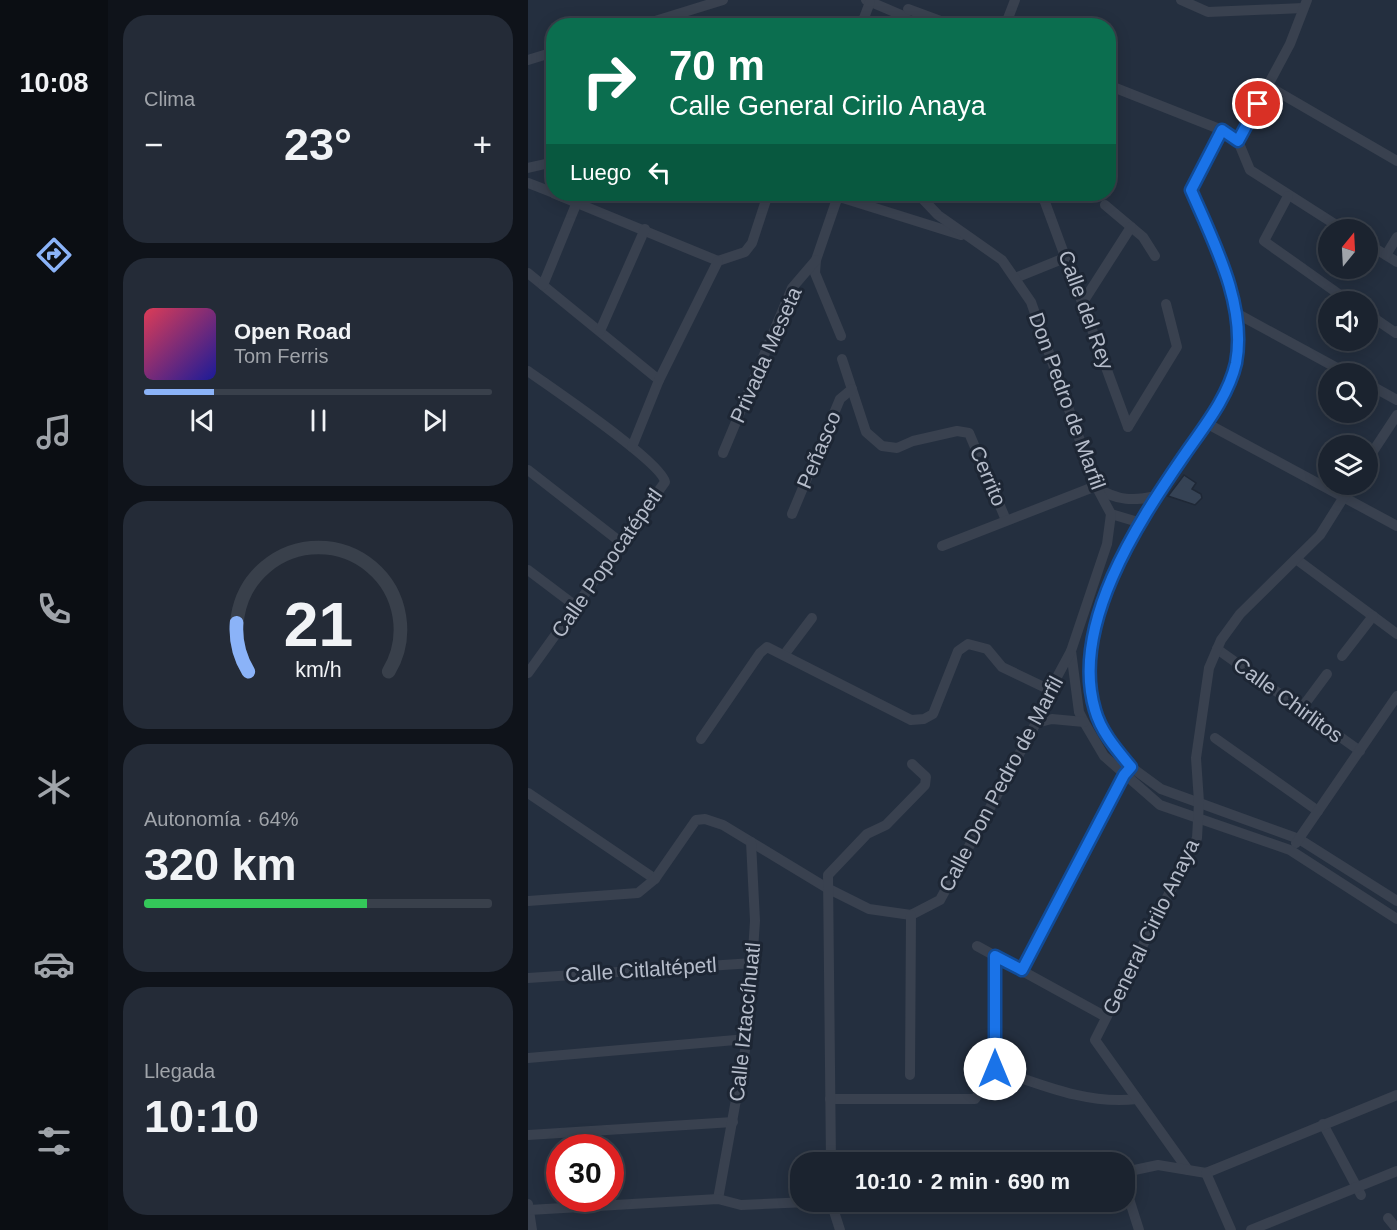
<!DOCTYPE html>
<html lang="es">
<meta charset="utf-8">
<style>
:root{--surface:#1b232f;--page:#242b37;--text:#f1f3f6;--muted:#a0a4aa;--line:#39404b;--accent:#8bb3f8}
body{margin:0;font-family:Arial,sans-serif;background:var(--page);color:var(--text);height:100vh;display:flex;flex-direction:column;font-size:22px;white-space:nowrap}
*{box-sizing:border-box;margin:0}
p{font-size:20px;color:var(--muted)}
.icon{flex:none;width:33px;height:33px;fill:none;stroke:currentColor;stroke-width:2;stroke-linecap:round;stroke-linejoin:round}
.map{position:relative;flex:1;overflow:hidden}
.side{display:flex;flex-direction:column;gap:15px;padding:15px;background:#0f131a;width:420px}
.side>*{flex:none}
.top-card{position:absolute;left:18px;top:18px;width:570px;height:183px;border-radius:24px;box-shadow:0 3px 15px #0003,0 0 0 2px var(--line);background:#0b6e4f;color:#fff;overflow:hidden}
.needle{width:39px;rotate:18deg}
.buttons{position:absolute;left:790px;top:219px;display:grid;gap:12px}
.buttons a{display:grid;place-items:center;width:60px;height:60px;border-radius:50%;background:var(--surface);box-shadow:0 3px 15px #0003,0 0 0 2px var(--line);font-size:30px}
.speed{position:absolute;left:18px;top:1134px;display:flex;gap:12px;font-size:30px;font-weight:700;text-align:center}
.speed>*{display:grid;place-content:center;width:78px;height:78px;border-radius:50%;background:var(--surface);box-shadow:0 3px 15px #0003,0 0 0 2px var(--line);line-height:1}
.speed .limit{border:9px solid #d22;background:#fff;color:#111}
.pin{position:absolute;display:grid;place-items:center;width:51px;height:51px;color:#fff;margin:-26px;border:3px solid #fff;border-radius:50%;box-shadow:0 2px 6px #0007}
.me{position:absolute;width:66px;margin:-33px;rotate:0deg;stroke-linejoin:round;filter:drop-shadow(0 0 4px #0008)}
.turn{display:flex;align-items:center;gap:21px;height:126px;padding:0 24px;font-size:27px}
.turn .icon{width:78px;height:78px;stroke-width:2.5}
.turn b{display:block;font-size:42px;line-height:51px}
.then{display:flex;align-items:center;height:57px;padding:0 24px;background:#0003;gap:12px;font-size:22px}
.big{font-size:45px;font-weight:800;line-height:1.1}
.side .widget{flex:1;display:flex;flex-direction:column;justify-content:center;gap:9px;min-width:0;padding:0 21px;border-radius:24px;background:var(--page)}
.side .dial{align-items:center;gap:0}
.dial svg{height:156px;overflow:visible;fill:none;stroke:var(--line);stroke-width:7;stroke-linecap:round;text-anchor:middle}
.dial text{fill:var(--text);stroke:none}
.song{display:flex;align-items:center;gap:18px}
.cover{width:72px;height:72px;border-radius:9px;background:linear-gradient(135deg,hsl(350 70% 55%),hsl(240 70% 35%))}
.played{height:6px;border-radius:3px;background:linear-gradient(90deg,var(--accent) 20%,var(--line) 20%)}
.keys{display:flex;justify-content:space-around;direction:ltr}
.heat{display:flex;justify-content:space-between;align-items:center;font-size:33px;direction:ltr}
.charge{height:9px;border-radius:4px;background:linear-gradient(90deg,#34c759 64%,var(--line) 0)}
.trip{position:absolute;left:262px;top:1152px;width:345px;height:60px;border-radius:24px;background:var(--surface);box-shadow:0 3px 15px #0003,0 0 0 2px var(--line);font-weight:800;line-height:60px;text-align:center}
main{display:flex;flex:1;min-height:0}
.dock{display:flex;flex-direction:column;width:108px;justify-content:space-around;align-items:center;background:#0b0e13;color:var(--muted)}
.dock .icon{width:42px;height:42px}
.dock .current{color:var(--accent)}
.dock b{font-size:27px;color:var(--text)}
.map>svg:first-child{display:block}
.building{fill:#364355;stroke:#1f2836;stroke-width:1.5}
.lines{fill:none;stroke-linecap:round;stroke-linejoin:round}
.minor{stroke:#39414f;stroke-width:10}
.route-casing{stroke:#114b97;stroke-width:15}
.route{stroke:#1a73e8;stroke-width:10}
.labels{text-anchor:middle;stroke-width:6;stroke-linejoin:round;paint-order:stroke}
.street-label{font-size:21px;fill:#b5bcca;stroke:#1d2634}
</style>
<main>
<nav class="dock">
<b>10:08</b>
<svg class="icon current" aria-label="directions" viewBox="0 0 24 24"><path d="M12 3l9 9-9 9-9-9zM9 14v-3h6M13 9l2 2-2 2"/></svg>
<svg class="icon" aria-label="music" viewBox="0 0 24 24"><path d="M9 18V5l10-2v13"/><circle cx="6" cy="18" r="3"/><circle cx="16" cy="16" r="3"/></svg>
<svg class="icon" aria-label="phone" viewBox="0 0 24 24"><path d="M5 4h4l2 5-3 2q2 4 5 5l2-3 5 2v4C11 20 4 13 5 4z"/></svg>
<svg class="icon" aria-label="climate" viewBox="0 0 24 24"><path d="M12 3v18M4 7l16 10M4 17L20 7"/></svg>
<svg class="icon" aria-label="car" viewBox="0 0 24 24"><path d="M5 17H2v-5l4-1 3-4h7l3 4 3 1v5h-3M9 17h6M6 11h13"/><circle cx="7" cy="17" r="2"/><circle cx="17" cy="17" r="2"/></svg>
<svg class="icon" aria-label="filters" viewBox="0 0 24 24"><path d="M4 7h16M4 17h16"/><circle cx="9" cy="7" r="2"/><circle cx="15" cy="17" r="2"/></svg>
</nav>
<section class="side">
<div class="widget"><p>Clima</p>
<div class="heat"><a>−</a><b class="big">23°</b><a>+</a></div>
</div>
<div class="widget">
<div class="song"><i class="cover"></i><div><b>Open Road</b><p>Tom Ferris</p></div></div>
<div class="played"></div>
<div class="keys"><svg class="icon" aria-label="previous" viewBox="0 0 24 24"><path d="M18 5L8 12l10 7zM5 5v14"/></svg><svg class="icon" aria-label="pause" viewBox="0 0 24 24"><path d="M8 5v14M16 5v14"/></svg><svg class="icon" aria-label="next" viewBox="0 0 24 24"><path d="M6 5l10 7-10 7zM19 5v14"/></svg></div>
</div>
<div class="widget dial"><svg viewBox="0 0 100 80">
<path d="M14 69A42 42 0 1 1 86 69"/>
<path d="M14 69A42 42 0 0 1 8 44" stroke="#8bb3f8"/>
<text x="50" y="56" font-size="32" font-weight="700">21</text>
<text x="50" y="72" font-size="11">km/h</text>
</svg></div>
<div class="widget"><p>Autonomía · 64%</p><b class="big">320 km</b><div class="charge"></div></div>
<div class="widget"><p>Llegada</p><b class="big">10:10</b></div>
</section>
<div class="map">
<svg width="869" height="1230" viewBox="0 0 869 1230">
<rect width="100%" height="100%" fill="#242f3f"/>
<path class="building" d="M 656,475 L 668,483 L 664,489 L 673,494 L 674,498 L 667,505 L 640,496 Z"/>
<g class="lines">
<g class="minor">
<path d="M 338,0 L 378,17"/>
<path d="M 653,0 L 680,12 L 775,8"/>
<path d="M 380,9 L 426,26"/>
<path d="M 111,26 L 195,0"/>
<path d="M 333,26 L 342,2"/>
<path d="M 477,26 L 487,0"/>
<path d="M 0,60 L 26,52"/>
<path d="M 580,85 L 694,130 L 710,141"/>
<path d="M 740,86 L 869,161"/>
<path d="M 694,130 L 663,190 L 695,264 L 708,313 L 708,363 L 689,407 L 610,522 L 586,574 L 573,607 L 561,661 L 562,689 L 567,713 L 584,745 L 603,767 L 633,789 L 771,839 L 869,901"/>
<path d="M 710,141 L 762,44 L 779,0"/>
<path d="M 710,141 L 722,170 L 816,230"/>
<path d="M 0,168 L 26,162"/>
<path d="M 0,183 L 26,193"/>
<path d="M 27,194 L 190,261 L 217,252 L 224,243 L 240,194"/>
<path d="M 302,194 L 433,235"/>
<path d="M 514,194 L 600,427"/>
<path d="M 310,196 L 288,260 L 287,273 L 313,336"/>
<path d="M 760,196 L 736,241 L 822,302"/>
<path d="M 577,205 L 615,237 L 627,256"/>
<path d="M 840,244 L 869,262"/>
<path d="M 858,255 L 869,237"/>
<path d="M 0,273 L 131,380"/>
<path d="M 487,278 L 539,257"/>
<path d="M 15,285 L 49,202"/>
<path d="M 555,302 L 603,227"/>
<path d="M 708,313 L 820,374"/>
<path d="M 840,314 L 868,333 L 869,331"/>
<path d="M 72,331 L 117,229"/>
<path d="M 314,359 L 338,432 L 354,446 L 369,448 L 385,441 L 429,431 L 441,433 L 478,520"/>
<path d="M 0,371 C 22,387 134,462 137,482 L 0,673"/>
<path d="M 840,384 L 869,400"/>
<path d="M 678,423 L 869,526"/>
<path d="M 600,427 L 649,347 L 638,304"/>
<path d="M 104,447 L 131,380 L 190,261"/>
<path d="M 195,453 L 264,288 L 288,260"/>
<path d="M 840,459 L 869,415"/>
<path d="M 0,470 L 95,544"/>
<path d="M 570,488 C 589,501 606,501 628,496"/>
<path d="M 264,514 L 312,399 L 324,389"/>
<path d="M 583,514 L 610,522"/>
<path d="M 414,546 L 568,486"/>
<path d="M 768,559 L 869,634"/>
<path d="M 0,570 L 49,607"/>
<path d="M 689,649 L 832,751"/>
<path d="M 543,651 L 551,712 L 556,722 L 576,756 L 632,805 L 762,850 L 869,919"/>
<path d="M 256,655 L 284,618"/>
<path d="M 814,656 L 845,616"/>
<path d="M 773,709 L 799,674"/>
<path d="M 508,723 L 524,719 L 556,722"/>
<path d="M 687,738 L 790,811"/>
<path d="M 173,739 L 232,653 L 239,647 L 383,720 L 396,719 L 405,714 L 430,651 L 440,644 L 459,649 L 474,667 L 522,690"/>
<path d="M 0,793 L 127,879"/>
<path d="M 768,843 L 869,696"/>
<path d="M 0,901 L 110,893 L 127,879 L 168,820 L 177,819 L 195,825 L 299,888 L 341,909 L 383,915 L 412,900 L 508,723 L 522,690 L 543,651 L 579,544 L 583,514 L 568,486 L 503,302 L 474,260 L 410,215 L 390,194"/>
<path d="M 449,946 L 578,1017"/>
<path d="M 467,956 L 467,1069"/>
<path d="M 494,970 L 600,771"/>
<path d="M 0,978 L 225,963"/>
<path d="M 0,1058 L 219,1039"/>
<path d="M 467,1069 C 514,1085 560,1105 609,1099"/>
<path d="M 382,1075 L 383,915"/>
<path d="M 302,1099 L 447,1099 L 467,1069"/>
<path d="M 795,1124 L 833,1195"/>
<path d="M 0,1135 L 205,1122"/>
<path d="M 303,1162 L 300,875 L 339,834 L 358,825 L 397,785 L 398,777 L 384,764"/>
<path d="M 660,1170 L 567,1040 L 669,838 L 671,802 L 668,758 L 681,668 L 693,640 L 712,614 L 792,535 L 824,484"/>
<path d="M 597,1172 L 630,1165 L 678,1173 L 869,1095"/>
<path d="M 678,1173 L 703,1230"/>
<path d="M 597,1186 L 611,1230"/>
<path d="M 190,1199 L 219,1039 L 227,921 L 223,842"/>
<path d="M 303,1202 L 312,1230"/>
<path d="M 0,1204 L 4,1230"/>
<path d="M 1,1210 L 190,1199 L 213,1205 L 281,1202"/>
<path d="M 860,1218 L 869,1229"/>
<path d="M 723,1230 L 869,1171"/>
</g>
</g>
<g class="lines">
<g class="route-casing">
<path id="route" d="M 467,1069 L 467,956 L 494,970 L 596,775 L 603,767 C 589,750 573,732 567,710 C 542,626 609,524 655,457 C 674,429 700,398 708,363 C 719,305 685,241 663,190 L 694,130 L 710,141 L 730,104"/>
</g>
<use href="#route" class="route"/>
</g>
<g class="labels">
<g class="street-label">
<text transform="translate(558 310) rotate(70)" y="7">Calle del Rey</text>
<text transform="translate(238 355) rotate(-66)" y="7">Privada Meseta</text>
<text transform="translate(539 401) rotate(70)" y="7">Don Pedro de Marfil</text>
<text transform="translate(291 450) rotate(-67)" y="7">Peñasco</text>
<text transform="translate(460 476) rotate(67)" y="7">Cerrito</text>
<text transform="translate(79 563) rotate(-55)" y="7">Calle Popocatépetl</text>
<text transform="translate(760 700) rotate(36)" y="7">Calle Chirlitos</text>
<text transform="translate(473 784) rotate(-62)" y="7">Calle Don Pedro de Marfil</text>
<text transform="translate(623 927) rotate(-64)" y="7">General Cirilo Anaya</text>
<text transform="translate(113 970) rotate(-4)" y="7">Calle Citlaltépetl</text>
<text transform="translate(217 1022) rotate(-84)" y="7">Calle Iztaccíhuatl</text>
</g>
</g>
</svg>
<div class="buttons">
<a><svg class="needle" viewBox="-14 -14 28 28"><path d="M0-13l5 13h-10z" fill="#e53935"/><path d="M0 13l5-13h-10z" fill="#a0a4aa"/></svg></a>
<a><svg class="icon" aria-label="sound" viewBox="0 0 24 24"><path d="M4 9h4l5-4v14l-5-4H4zM17 9q2 3 0 6"/></svg></a>
<a><svg class="icon" aria-label="search" viewBox="0 0 24 24"><circle cx="10" cy="10" r="6"/><path d="M15 15l6 6"/></svg></a>
<a><svg class="icon" aria-label="layers" viewBox="0 0 24 24"><path d="M12 4l9 5-9 5-9-5zM3 14l9 5 9-5"/></svg></a>
</div>
<div class="speed"><div class="limit">30</div></div>
<div class="pin" style="left:730px;top:104px;background:#d93025"><svg class="icon" aria-label="arrive" viewBox="0 0 24 24"><path d="M6 21V4h12l-3 4 3 4H6"/></svg></div>
<svg class="me" style="left:467px;top:1069px" viewBox="-20 -20 40 40"><circle r="19" fill="#fff"/><path d="M0-13L10 11 0 6-10 11z" fill="#1a73e8"/></svg>
<div class="trip">10:10 · 2 min · 690 m</div>
<div class="top-card">
<div class="turn"><svg class="icon" aria-label="right" viewBox="0 0 24 24"><path d="M7 20v-9h11M14 6l5 5-5 5"/></svg><div><b>70 m</b>Calle General Cirilo Anaya</div></div>
<div class="then">Luego<svg class="icon" aria-label="left" viewBox="0 0 24 24"><path d="M17 20v-9H6M10 6l-5 5 5 5"/></svg></div>
</div>
</div>
</main>
